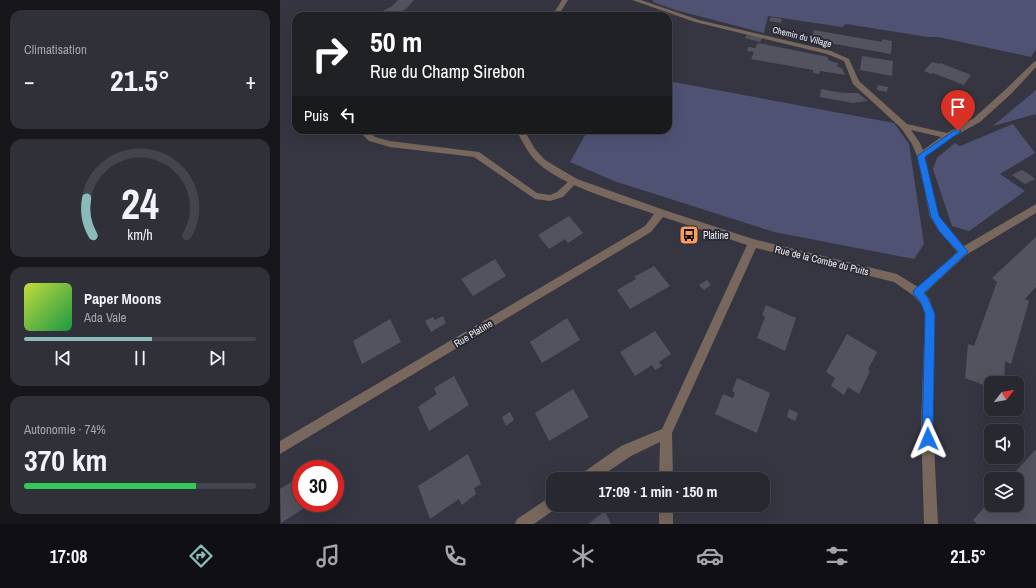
<!DOCTYPE html>
<html lang="fr">
<meta charset="utf-8">
<style>
:root{--surface:#282831;--page:#303039;--text:#f1f3f6;--muted:#a5a6ab;--line:#44444d;--accent:#8bbbb9}
body{margin:0;font-family:"Archivo Narrow",sans-serif;background:var(--page);color:var(--text);height:100vh;display:flex;flex-direction:column;font-size:15px;white-space:nowrap}
*{box-sizing:border-box;margin:0}
p{font-size:13px;color:var(--muted)}
.icon{flex:none;width:22px;height:22px;fill:none;stroke:currentColor;stroke-width:2;stroke-linecap:round;stroke-linejoin:round}
.map{position:relative;flex:1;overflow:hidden}
.panel{display:flex;flex-direction:column;gap:10px;padding:10px;background:#16161b;width:280px}
.panel>*{flex:none}
.guide{position:absolute;left:12px;top:12px;width:380px;height:122px;border-radius:12px;box-shadow:0 4px 16px #0002,0 0 0 1px var(--line);background:#202124;color:#fff;overflow:hidden}
.needle{width:26px;rotate:59deg}
.buttons{position:absolute;left:704px;top:376px;display:grid;gap:8px}
.buttons a{display:grid;place-items:center;width:40px;height:40px;border-radius:8px;background:var(--surface);box-shadow:0 4px 16px #0002,0 0 0 1px var(--line);font-size:20px}
.speed{position:absolute;left:12px;top:460px;display:flex;gap:8px;font-size:20px;font-weight:700;text-align:center}
.speed>*{display:grid;place-content:center;width:52px;height:52px;border-radius:50%;background:var(--surface);box-shadow:0 4px 16px #0002,0 0 0 1px var(--line);line-height:1}
.speed .limit{border:6px solid #d22;background:#fff;color:#111}
.pin{position:absolute;display:grid;place-items:center;width:34px;height:34px;color:#fff;margin:-41px -17px;border-radius:50% 50% 50% 0;rotate:-45deg;box-shadow:0 0 4px #0007}
.pin .icon{rotate:45deg}
.me{position:absolute;width:44px;margin:-22px;rotate:359deg;stroke-linejoin:round;filter:drop-shadow(0 0 3px #0008)}
.turn{display:flex;align-items:center;gap:14px;height:84px;padding:0 12px;font-size:18px}
.turn .icon{width:52px;height:52px;stroke-width:2.5}
.turn b{display:block;font-size:28px;line-height:34px}
.then{display:flex;align-items:center;height:38px;padding:0 12px;background:#0003;gap:8px;font-size:15px}
.big{font-size:30px;font-weight:800;line-height:1.1}
.panel .widget{flex:1;display:flex;flex-direction:column;justify-content:center;gap:6px;min-width:0;padding:0 14px;border-radius:12px;background:var(--page)}
.panel .dial{align-items:center;gap:0}
.dial svg{height:104px;overflow:visible;fill:none;stroke:var(--line);stroke-width:7;stroke-linecap:round;text-anchor:middle}
.dial text{fill:var(--text);stroke:none}
.song{display:flex;align-items:center;gap:12px}
.cover{width:48px;height:48px;border-radius:6px;background:linear-gradient(135deg,hsl(70 70% 55%),hsl(140 70% 35%))}
.played{height:4px;border-radius:2px;background:linear-gradient(90deg,var(--accent) 55%,var(--line) 55%)}
.keys{display:flex;justify-content:space-around;direction:ltr}
.heat{display:flex;justify-content:space-between;align-items:center;font-size:22px;direction:ltr}
.charge{height:6px;border-radius:3px;background:linear-gradient(90deg,#34c759 74%,var(--line) 0)}
.trip{position:absolute;left:266px;top:472px;width:224px;height:40px;border-radius:12px;background:var(--surface);box-shadow:0 4px 16px #0002,0 0 0 1px var(--line);font-weight:800;line-height:40px;text-align:center}
.dock{display:flex;height:64px;justify-content:space-around;align-items:center;background:#101014;color:var(--muted)}
.dock .icon{width:28px;height:28px}
.dock .current{color:var(--accent)}
.dock b{font-size:18px;color:var(--text)}
main{display:flex;flex:1;min-height:0}
.map>svg:first-child{display:block}
.green{fill:#505274}
.building{fill:#52535f}
.lines{fill:none;stroke-linecap:round;stroke-linejoin:round}
.service{fill:#77675d;fill-rule:evenodd}
.minor{fill:#77675d;fill-rule:evenodd}
.route{fill:#1a73e8;stroke:#114b97}
.labels{text-anchor:middle;stroke-width:4;stroke-linejoin:round;paint-order:stroke}
.far-street-label{font-size:9px;fill:#ecedf4;stroke:#2b2c36}
.poi-label{font-size:10px;fill:#ecedf4;stroke:#2b2c36;text-anchor:start}
.street-label{font-size:10px;fill:#ecedf4;stroke:#2b2c36}
</style>
<main>
<section class="panel">
<div class="widget"><p>Climatisation</p>
<div class="heat"><a>−</a><b class="big">21.5°</b><a>+</a></div>
</div>
<div class="widget dial"><svg viewBox="0 0 100 80">
<path d="M14 69A42 42 0 1 1 86 69"/>
<path d="M14 69A42 42 0 0 1 9 40" stroke="#8bbbb9"/>
<text x="50" y="56" font-size="32" font-weight="700">24</text>
<text x="50" y="72" font-size="11">km/h</text>
</svg></div>
<div class="widget">
<div class="song"><i class="cover"></i><div><b>Paper Moons</b><p>Ada Vale</p></div></div>
<div class="played"></div>
<div class="keys"><svg class="icon" aria-label="previous" viewBox="0 0 24 24"><path d="M18 5L8 12l10 7zM5 5v14"/></svg><svg class="icon" aria-label="pause" viewBox="0 0 24 24"><path d="M8 5v14M16 5v14"/></svg><svg class="icon" aria-label="next" viewBox="0 0 24 24"><path d="M6 5l10 7-10 7zM19 5v14"/></svg></div>
</div>
<div class="widget"><p>Autonomie · 74%</p><b class="big">370 km</b><div class="charge"></div></div>
</section>
<div class="map">
<svg width="756" height="524" viewBox="0 0 756 524">
<rect width="100%" height="100%" fill="#353641"/>
<g class="green">
<path d="M 373,0 L 756,0 L 756,49 L 751,57 L 658,37 L 648,37 L 566,24 L 562,27 L 488,16 L 484,33 L 395,10 L 373,2 Z"/>
<path d="M 388,81 L 614,123 L 629,144 L 644,244 L 634,259 L 494,232 L 334,181 L 290,162 L 308,130 L 388,130 Z"/>
<path d="M 756,90 L 756,114 L 713,126 Z"/>
<path d="M 733,124 L 755,153 L 720,174 L 745,191 L 689,231 L 672,226 L 653,169 L 657,158 L 675,143 L 680,146 Z"/>
</g>
<g class="building">
<path d="M 118,0 L 134,0 L 126,9 L 114,16 L 110,16 L 101,12 L 112,6 Z"/>
<path d="M 225,11 L 234,16 L 216,16 Z"/>
<path d="M 491,17 L 502,19 L 501,23 L 489,21 Z"/>
<path d="M 534,30 L 602,42 L 602,39 L 612,41 L 611,54 L 532,40 Z"/>
<path d="M 467,35 L 482,38 L 480,42 L 465,38 Z"/>
<path d="M 478,43 L 548,57 L 548,60 L 550,61 L 558,63 L 557,67 L 562,68 L 565,75 L 540,71 L 539,74 L 533,73 L 533,70 L 471,59 L 474,52 L 467,51 L 468,47 L 475,48 Z"/>
<path d="M 582,56 L 613,61 L 612,76 L 580,70 Z"/>
<path d="M 652,62 L 659,64 L 660,63 L 691,75 L 684,85 L 653,73 L 651,74 L 644,71 Z"/>
<path d="M 598,85 L 608,87 L 607,92 L 597,90 Z"/>
<path d="M 541,89 L 563,93 L 578,93 L 588,101 L 573,103 L 540,97 Z"/>
<path d="M 742,170 L 750,175 L 755,179 L 745,184 L 732,175 Z"/>
<path d="M 289,216 L 303,233 L 288,243 L 285,239 L 269,249 L 258,235 Z"/>
<path d="M 756,237 L 756,287 L 745,299 L 749,301 L 731,364 L 725,361 L 724,383 L 711,383 L 711,388 L 685,378 L 688,344 L 694,346 L 717,282 L 712,278 Z"/>
<path d="M 215,259 L 226,276 L 193,296 L 181,279 Z"/>
<path d="M 374,266 L 390,286 L 350,309 L 337,290 L 356,279 L 354,277 Z"/>
<path d="M 427,280 L 431,285 L 424,290 L 419,285 Z"/>
<path d="M 486,305 L 516,318 L 505,351 L 477,338 L 485,317 L 482,315 Z"/>
<path d="M 163,316 L 166,323 L 151,332 L 145,321 L 153,317 L 155,320 Z"/>
<path d="M 287,318 L 300,340 L 262,363 L 250,342 Z"/>
<path d="M 110,319 L 121,342 L 82,364 L 73,341 Z"/>
<path d="M 375,331 L 391,354 L 379,362 L 382,366 L 375,370 L 372,365 L 355,376 L 340,352 Z"/>
<path d="M 567,334 L 597,352 L 588,370 L 590,371 L 579,394 L 568,387 L 564,395 L 551,386 L 555,378 L 546,372 Z"/>
<path d="M 174,376 L 189,405 L 149,431 L 138,407 L 157,394 L 154,388 Z"/>
<path d="M 457,378 L 490,393 L 477,433 L 435,414 L 443,394 L 453,398 L 455,393 L 452,391 Z"/>
<path d="M 293,389 L 309,417 L 269,441 L 255,413 Z"/>
<path d="M 509,409 L 518,413 L 515,421 L 507,417 Z"/>
<path d="M 230,412 L 234,420 L 226,426 L 222,417 Z"/>
<path d="M 755,450 L 756,451 L 756,524 L 697,524 L 693,520 L 711,500 L 711,505 L 737,505 L 737,479 L 729,479 Z"/>
<path d="M 188,454 L 201,484 L 194,488 L 196,494 L 182,505 L 179,499 L 150,519 L 138,486 Z"/>
<path d="M 46,459 L 49,469 L 29,469 Z"/>
<path d="M 21,476 L 21,503 L 32,503 L 1,523 L 0,489 Z"/>
<path d="M 325,511 L 331,524 L 308,524 Z"/>
</g>
<g class="lines">
<path class="service" d="M 78,130 L 87,130 L 95,137 L 110,141 L 199,152 L 257,193 L 270,195 L 277,192 L 291,179 L 297,179 L 298,181 L 283,197 L 270,201 L 255,199 L 194,157 L 110,147 L 89,141 Z"/>
<g class="minor">
<path d="M 282,0 L 288,0 L 278,16 L 272,16 Z"/>
<path d="M 352,0 L 361,0 L 419,20 L 551,51 L 569,59 L 579,81 L 627,124 L 667,133 L 694,118 L 726,89 L 754,62 L 756,61 L 756,67 L 732,93 L 700,122 L 671,138 L 645,157 L 659,216 L 684,246 L 756,204 L 756,213 L 686,255 L 645,293 L 649,298 L 655,314 L 653,425 L 658,524 L 644,524 L 641,425 L 645,314 L 641,304 L 634,296 L 614,282 L 476,248 L 392,433 L 393,479 L 379,479 L 380,442 L 351,456 L 317,479 L 299,479 L 301,474 L 341,446 L 382,429 L 467,245 L 383,217 L 371,232 L 0,454 L 0,441 L 365,226 L 374,214 C 343,203 282,186 258,163 C 248,154 243,142 236,130 L 244,130 L 255,149 L 265,160 L 297,179 L 384,210 L 473,239 L 617,274 L 638,287 L 677,252 L 659,231 L 650,217 L 637,156 L 632,144 L 621,128 L 573,84 L 564,61 L 547,54 L 415,22 ZM 631,130 L 661,137 L 643,150 L 640,143 Z"/>
<path d="M 273,495 L 273,505 L 279,505 L 278,507 L 254,524 L 235,524 L 237,519 Z"/>
<rect x="379" y="505" width="14" height="19"/>
</g>
</g>
<path class="route" d="M 678,128 L 681,131 L 680,132 L 645,157 L 659,216 L 688,252 L 644,293 L 648,298 L 655,314 L 653,439 L 652,443 L 648,444 L 643,443 L 642,439 L 645,314 L 641,303 L 633,293 L 634,290 L 678,252 L 659,231 L 651,217 L 637,156 Z"/>
<defs>
<g id="bus-square" transform="scale(1)"><rect x="-9" y="-9" width="18" height="18" rx="4" fill="#fe9b59" stroke="#2b2c36"/><path d="M-5-6H5V4H4V6H2V4H-2V6H-4V4H-5ZM-3.5-4V0h7V-4ZM-3.5 1.2v1.5H-2V1.2ZM2 1.2v1.5H3.5V1.2Z" fill="#111"/></g>
</defs>
<g fill-rule="evenodd">
<use href="#bus-square" x="409" y="235"/>
</g>
<g class="labels">
<g class="far-street-label">
<text transform="translate(522 37) rotate(14)" y="3">Chemin du Village</text>
</g>
<g class="poi-label">
<text x="423" y="239">Platine</text>
</g>
<g class="street-label">
<text transform="translate(542 260) rotate(14)" y="4">Rue de la Combe du Puits</text>
<text transform="translate(193 333) rotate(-31)" y="4">Rue Platine</text>
</g>
</g>
</svg>
<div class="buttons">
<a><svg class="needle" viewBox="-14 -14 28 28"><path d="M0-13l5 13h-10z" fill="#e53935"/><path d="M0 13l5-13h-10z" fill="#a5a6ab"/></svg></a>
<a><svg class="icon" aria-label="sound" viewBox="0 0 24 24"><path d="M4 9h4l5-4v14l-5-4H4zM17 9q2 3 0 6"/></svg></a>
<a><svg class="icon" aria-label="layers" viewBox="0 0 24 24"><path d="M12 4l9 5-9 5-9-5zM3 14l9 5 9-5"/></svg></a>
</div>
<div class="speed"><div class="limit">30</div></div>
<div class="pin" style="left:678px;top:131px;background:#d93025"><svg class="icon" aria-label="arrive" viewBox="0 0 24 24"><path d="M6 21V4h12l-3 4 3 4H6"/></svg></div>
<svg class="me" style="left:648px;top:439px" viewBox="-20 -20 40 40"><path d="M0-17L14 15 0 8-14 15z" fill="#1a73e8" stroke="#fff" stroke-width="4"/></svg>
<div class="trip">17:09 · 1 min · 150 m</div>
<div class="guide">
<div class="turn"><svg class="icon" aria-label="right" viewBox="0 0 24 24"><path d="M7 20v-9h11M14 6l5 5-5 5"/></svg><div><b>50 m</b>Rue du Champ Sirebon</div></div>
<div class="then">Puis<svg class="icon" aria-label="left" viewBox="0 0 24 24"><path d="M17 20v-9H6M10 6l-5 5 5 5"/></svg></div>
</div>
</div>
</main>
<nav class="dock">
<b>17:08</b>
<svg class="icon current" aria-label="directions" viewBox="0 0 24 24"><path d="M12 3l9 9-9 9-9-9zM9 14v-3h6M13 9l2 2-2 2"/></svg>
<svg class="icon" aria-label="music" viewBox="0 0 24 24"><path d="M9 18V5l10-2v13"/><circle cx="6" cy="18" r="3"/><circle cx="16" cy="16" r="3"/></svg>
<svg class="icon" aria-label="phone" viewBox="0 0 24 24"><path d="M5 4h4l2 5-3 2q2 4 5 5l2-3 5 2v4C11 20 4 13 5 4z"/></svg>
<svg class="icon" aria-label="climate" viewBox="0 0 24 24"><path d="M12 3v18M4 7l16 10M4 17L20 7"/></svg>
<svg class="icon" aria-label="car" viewBox="0 0 24 24"><path d="M5 17H2v-5l4-1 3-4h7l3 4 3 1v5h-3M9 17h6M6 11h13"/><circle cx="7" cy="17" r="2"/><circle cx="17" cy="17" r="2"/></svg>
<svg class="icon" aria-label="filters" viewBox="0 0 24 24"><path d="M4 7h16M4 17h16"/><circle cx="9" cy="7" r="2"/><circle cx="15" cy="17" r="2"/></svg>
<b>21.5°</b>
</nav>
